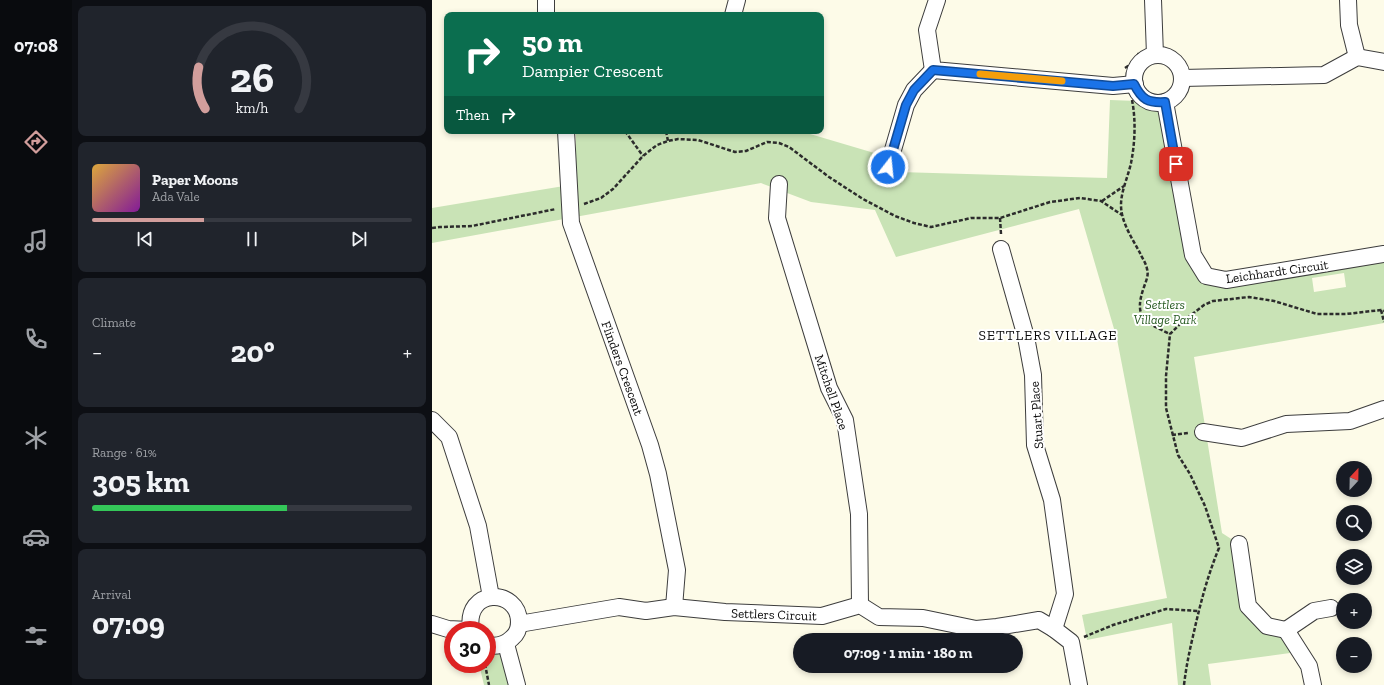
<!DOCTYPE html>
<meta charset="utf-8">
<style>
:root{--surface:#171b24;--page:#20242c;--text:#f1f3f6;--muted:#9ea1a6;--line:#363941;--accent:#d29e9c}
body{margin:0;font-family:"Zilla Slab",serif;background:var(--page);color:var(--text);height:100vh;display:flex;flex-direction:column;font-size:15px;white-space:nowrap}
*{box-sizing:border-box;margin:0}
p{font-size:13px;color:var(--muted)}
.icon{flex:none;width:22px;height:22px;fill:none;stroke:currentColor;stroke-width:2;stroke-linecap:round;stroke-linejoin:round}
.map{position:relative;flex:1;overflow:hidden}
.sheet{display:flex;flex-direction:column;gap:6px;padding:6px;background:#0d0f14;width:360px}
.sheet>*{flex:none}
.banner{position:absolute;left:12px;top:12px;width:380px;height:122px;border-radius:8px;box-shadow:0 2px 6px #0003;background:#0b6e4f;color:#fff;overflow:hidden}
.needle{width:26px;rotate:22deg}
.tools{position:absolute;left:904px;top:461px;display:grid;gap:8px}
.tools a{display:grid;place-items:center;width:36px;height:36px;border-radius:50%;background:var(--surface);box-shadow:0 2px 6px #0003;font-size:20px}
.speed{position:absolute;left:12px;top:621px;display:flex;gap:8px;font-size:20px;font-weight:700;text-align:center}
.speed>*{display:grid;place-content:center;width:52px;height:52px;border-radius:50%;background:var(--surface);box-shadow:0 2px 6px #0003;line-height:1}
.speed .limit{border:6px solid #d22;background:#fff;color:#111}
.pin{position:absolute;display:grid;place-items:center;width:34px;height:34px;color:#fff;margin:-17px;border-radius:8px;box-shadow:0 2px 6px #0006}
.me{position:absolute;width:44px;margin:-22px;rotate:16deg;stroke-linejoin:round;filter:drop-shadow(0 0 3px #0008)}
.turn{display:flex;align-items:center;gap:14px;height:84px;padding:0 12px;font-size:18px}
.turn .icon{width:52px;height:52px;stroke-width:2.5}
.turn b{display:block;font-size:28px;line-height:34px}
.then{display:flex;align-items:center;height:38px;padding:0 12px;background:#0003;gap:8px;font-size:15px}
.big{font-size:30px;font-weight:700;line-height:1.1}
.sheet .widget{flex:1;display:flex;flex-direction:column;justify-content:center;gap:6px;min-width:0;padding:0 14px;border-radius:8px;background:var(--page)}
.sheet .dial{align-items:center;gap:0}
.dial svg{height:104px;overflow:visible;fill:none;stroke:var(--line);stroke-width:7;stroke-linecap:round;text-anchor:middle}
.dial text{fill:var(--text);stroke:none}
.song{display:flex;align-items:center;gap:12px}
.cover{width:48px;height:48px;border-radius:6px;background:linear-gradient(135deg,hsl(40 70% 55%),hsl(290 70% 35%))}
.played{height:4px;border-radius:2px;background:linear-gradient(90deg,var(--accent) 35%,var(--line) 35%)}
.keys{display:flex;justify-content:space-around;direction:ltr}
.heat{display:flex;justify-content:space-between;align-items:center;font-size:22px;direction:ltr}
.charge{height:6px;border-radius:3px;background:linear-gradient(90deg,#34c759 61%,var(--line) 0)}
.trip{position:absolute;left:361px;top:633px;width:230px;height:40px;border-radius:20px;background:var(--surface);box-shadow:0 2px 6px #0003;font-weight:700;line-height:40px;text-align:center}
main{display:flex;flex:1;min-height:0}
.tab-bar{display:flex;flex-direction:column;width:72px;justify-content:space-around;align-items:center;background:#090b0e;color:var(--muted)}
.tab-bar .icon{width:28px;height:28px}
.tab-bar .current{color:var(--accent)}
.tab-bar b{font-size:18px;color:var(--text)}
.map>svg:first-child{display:block}
.green{fill:#c9e3b6;fill-rule:evenodd}
.lines{fill:none;stroke-linecap:round;stroke-linejoin:round}
.minor-casing{stroke:#3d3d3d;stroke-width:18}
.path{stroke:#2c2c2c;stroke-width:2.5;stroke-dasharray:4 2;stroke-linecap:butt}
.minor{stroke:#fff;stroke-width:16}
.route-casing{stroke:#114b97;stroke-width:10}
.route{stroke:#1a73e8;stroke-width:7}
.slow{stroke:#f59e0b;stroke-width:7}
.labels{text-anchor:middle;stroke-width:4;stroke-linejoin:round;paint-order:stroke}
.street-label{font-size:13px;fill:#0a0a0a;stroke:#fff}
.park-label{font-size:13px;font-style:italic;fill:#275a21;stroke:#fff}
.neighbourhood-label{font-size:14px;letter-spacing:1px;fill:#0a0a0a;stroke:#fff}
</style>
<main>
<nav class="tab-bar">
<b>07:08</b>
<svg class="icon current" aria-label="directions" viewBox="0 0 24 24"><path d="M12 3l9 9-9 9-9-9zM9 14v-3h6M13 9l2 2-2 2"/></svg>
<svg class="icon" aria-label="music" viewBox="0 0 24 24"><path d="M9 18V5l10-2v13"/><circle cx="6" cy="18" r="3"/><circle cx="16" cy="16" r="3"/></svg>
<svg class="icon" aria-label="phone" viewBox="0 0 24 24"><path d="M5 4h4l2 5-3 2q2 4 5 5l2-3 5 2v4C11 20 4 13 5 4z"/></svg>
<svg class="icon" aria-label="climate" viewBox="0 0 24 24"><path d="M12 3v18M4 7l16 10M4 17L20 7"/></svg>
<svg class="icon" aria-label="car" viewBox="0 0 24 24"><path d="M5 17H2v-5l4-1 3-4h7l3 4 3 1v5h-3M9 17h6M6 11h13"/><circle cx="7" cy="17" r="2"/><circle cx="17" cy="17" r="2"/></svg>
<svg class="icon" aria-label="filters" viewBox="0 0 24 24"><path d="M4 7h16M4 17h16"/><circle cx="9" cy="7" r="2"/><circle cx="15" cy="17" r="2"/></svg>
</nav>
<section class="sheet">
<div class="widget dial"><svg viewBox="0 0 100 80">
<path d="M14 69A42 42 0 1 1 86 69"/>
<path d="M14 69A42 42 0 0 1 9 37" stroke="#d29e9c"/>
<text x="50" y="56" font-size="32" font-weight="700">26</text>
<text x="50" y="72" font-size="11">km/h</text>
</svg></div>
<div class="widget">
<div class="song"><i class="cover"></i><div><b>Paper Moons</b><p>Ada Vale</p></div></div>
<div class="played"></div>
<div class="keys"><svg class="icon" aria-label="previous" viewBox="0 0 24 24"><path d="M18 5L8 12l10 7zM5 5v14"/></svg><svg class="icon" aria-label="pause" viewBox="0 0 24 24"><path d="M8 5v14M16 5v14"/></svg><svg class="icon" aria-label="next" viewBox="0 0 24 24"><path d="M6 5l10 7-10 7zM19 5v14"/></svg></div>
</div>
<div class="widget"><p>Climate</p>
<div class="heat"><a>−</a><b class="big">20°</b><a>+</a></div>
</div>
<div class="widget"><p>Range · 61%</p><b class="big">305 km</b><div class="charge"></div></div>
<div class="widget"><p>Arrival</p><b class="big">07:09</b></div>
</section>
<div class="map">
<svg width="952" height="685" viewBox="0 0 952 685">
<rect width="100%" height="100%" fill="#fdfbe8"/>
<g class="green">
<path d="M 678,100 L 733,102 L 774,276 L 952,254 L 952,323 L 762,357 L 790,533 L 807,544 L 816,606 L 854,630 L 858,653 L 776,664 L 779,685 L 746,685 L 740,623 L 655,640 L 650,615 L 735,598 L 685,339 L 647,209 L 464,257 L 443,210 L 379,202 L 329,183 L 0,243 L 0,208 L 144,184 L 144,131 L 368,131 L 449,155 L 467,172 L 675,178 ZM 912,273 L 914,287 L 882,292 L 880,278 Z"/>
<path d="M 74,644 L 85,685 L 52,685 L 47,664 L 55,664 L 55,650 Z"/>
</g>
<g class="lines">
<g class="minor-casing">
<g id="minor">
<path d="M 505,0 L 495,30 L 501,70 L 681,86 L 703,84"/>
<path d="M 721,0 L 723,55"/>
<path d="M 916,0 L 917,25 L 925,57"/>
<path d="M 114,15 L 114,0"/>
<path d="M 301,15 L 305,0"/>
<circle cx="726" cy="79" r="24"/>
<path d="M 750,78 L 892,75 L 925,57 L 952,62"/>
<path d="M 733,102 L 761,255 L 774,276 L 794,280 L 952,254"/>
<path d="M 134,131 L 139,223 L 218,445 L 226,474 L 245,570 L 242,607"/>
<path d="M 456,167 L 474,105 L 482,90 L 501,70"/>
<path d="M 347,184 L 345,218 L 397,388 L 413,420 L 427,514 L 428,605"/>
<path d="M 569,249 L 594,337 L 601,375 L 603,445 L 620,500 L 633,594 L 622,629"/>
<path d="M 0,420 L 17,437 L 46,526 L 59,597"/>
<path d="M 771,432 L 810,438 L 854,424 L 918,421 L 952,409"/>
<path d="M 807,544 L 816,606 L 835,626 L 854,630"/>
<path d="M 0,624 L 16,629 L 37,630"/>
<path d="M 87,624 L 187,607 L 214,611 L 242,607 L 293,612 L 390,616 L 428,605 L 447,617 L 491,618 L 544,629 L 565,627 L 607,620 L 622,629 L 639,642 L 647,685"/>
<path d="M 39,630 C 32,587 87,588 87,622 C 87,628 85,634 80,638 C 73,645 65,647 55,645"/>
<path d="M 74,644 L 85,685"/>
<path d="M 881,685 L 877,666 L 854,630 L 882,611 L 899,608"/>
</g>
</g>
<g class="path">
<path d="M 693,68 L 702,62 L 707,53"/>
<path d="M 700,100 C 704,120 703,143 699,163 C 696,177 689,191 689,205 C 689,222 700,238 708,253 C 710,258 714,263 715,269 C 717,275 714,281 712,287 C 701,318 713,322 738,334"/>
<path d="M 193,131 L 211,156"/>
<path d="M 234,131 L 236,141"/>
<path d="M 670,201 L 692,186"/>
<path d="M 152,204 L 169,198 L 181,189 L 211,156 L 225,145 L 236,141 L 246,139 L 266,140 L 303,152 L 314,151 L 335,142 L 347,143 L 357,147 L 397,177 L 431,199 L 463,216 L 482,223 L 499,227 L 539,218 L 568,218 L 618,202 L 648,198 L 669,201 L 690,215"/>
<path d="M 568,218 L 569,234"/>
<path d="M 0,228 L 8,227 L 40,226 L 124,209"/>
<path d="M 949,310 L 952,322"/>
<path d="M 740,435 L 756,433"/>
<path d="M 652,637 L 681,625 L 734,609 L 767,611"/>
<path d="M 53,664 L 57,685"/>
<path d="M 752,685 C 754,668 757,653 761,636 C 768,605 775,577 787,548 L 773,506 L 758,474 L 746,455 L 734,408 L 734,376 L 738,334 L 749,323 L 763,312 L 772,305 L 781,301 L 817,297 L 842,301 L 885,314 L 914,314 L 949,310 L 952,311"/>
</g>
<use href="#minor" class="minor"/>
</g>
<g class="lines">
<g class="route-casing">
<path id="route" d="M 456,167 L 474,105 L 482,90 L 501,70 L 681,86 L 702,84 C 710,100 716,103 733,102 L 744,164"/>
</g>
<use href="#route" class="route"/>
<path class="slow" d="M 548,74 L 630,81"/>
</g>
<g class="labels">
<g class="street-label">
<text transform="translate(845 271) rotate(-8)" y="5">Leichhardt Circuit</text>
<text transform="translate(191 368) rotate(70)" y="5">Flinders Crescent</text>
<text transform="translate(400 392) rotate(71)" y="5">Mitchell Place</text>
<text transform="translate(604 415) rotate(-94)" y="5">Stuart Place</text>
<text transform="translate(342 614) rotate(2)" y="5">Settlers Circuit</text>
</g>
<g class="park-label">
<text x="733" y="309">Settlers<tspan x="733" dy="15">Village Park</tspan></text>
</g>
<g class="neighbourhood-label">
<text x="616" y="340">SETTLERS VILLAGE</text>
</g>
</g>
</svg>
<div class="tools">
<a><svg class="needle" viewBox="-14 -14 28 28"><path d="M0-13l5 13h-10z" fill="#e53935"/><path d="M0 13l5-13h-10z" fill="#9ea1a6"/></svg></a>
<a><svg class="icon" aria-label="search" viewBox="0 0 24 24"><circle cx="10" cy="10" r="6"/><path d="M15 15l6 6"/></svg></a>
<a><svg class="icon" aria-label="layers" viewBox="0 0 24 24"><path d="M12 4l9 5-9 5-9-5zM3 14l9 5 9-5"/></svg></a>
<a>+</a>
<a>−</a>
</div>
<div class="speed"><div class="limit">30</div></div>
<div class="pin" style="left:744px;top:164px;background:#d93025"><svg class="icon" aria-label="arrive" viewBox="0 0 24 24"><path d="M6 21V4h12l-3 4 3 4H6"/></svg></div>
<svg class="me" style="left:456px;top:167px" viewBox="-20 -20 40 40"><circle r="17" fill="#1a73e8" stroke="#fff" stroke-width="3"/><path d="M0-11L8 9 0 5-8 9z" fill="#fff"/></svg>
<div class="trip">07:09 · 1 min · 180 m</div>
<div class="banner">
<div class="turn"><svg class="icon" aria-label="right" viewBox="0 0 24 24"><path d="M7 20v-9h11M14 6l5 5-5 5"/></svg><div><b>50 m</b>Dampier Crescent</div></div>
<div class="then">Then<svg class="icon" aria-label="right" viewBox="0 0 24 24"><path d="M7 20v-9h11M14 6l5 5-5 5"/></svg></div>
</div>
</div>
</main>
